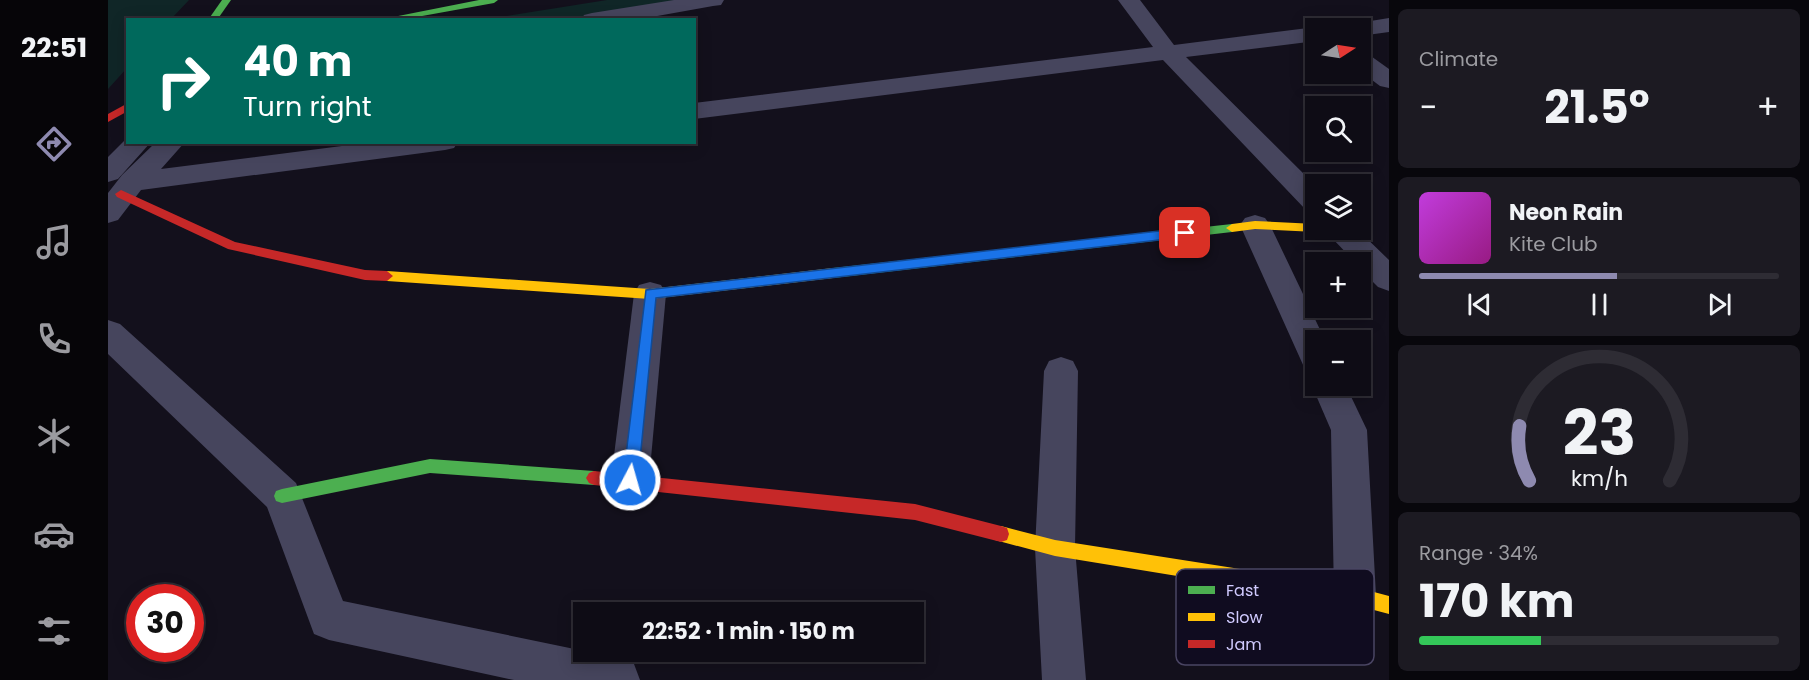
<!DOCTYPE html>
<meta charset="utf-8">
<style>
:root{--surface:#0e0c15;--page:#1c1a22;--text:#f1f3f6;--muted:#9b9ba0;--line:#2e2c34;--accent:#8e8ab0}
body{margin:0;font-family:Poppins,sans-serif;background:var(--page);color:var(--text);height:100vh;display:flex;flex-direction:column;font-size:22px;white-space:nowrap}
*{box-sizing:border-box;margin:0}
p{font-size:20px;color:var(--muted)}
.icon{flex:none;width:33px;height:33px;fill:none;stroke:currentColor;stroke-width:2;stroke-linecap:round;stroke-linejoin:round}
.map{position:relative;flex:1;overflow:hidden}
.sheet{display:flex;flex-direction:column;gap:9px;padding:9px;background:#08070c;width:420px}
.sheet>*{flex:none}
.hud{position:absolute;left:18px;top:18px;width:570px;height:126px;border-radius:0px;box-shadow:0 3px 15px #0003,0 0 0 2px var(--line);background:#00695c;color:#fff;overflow:hidden}
.needle{width:39px;rotate:78deg}
.tools{position:absolute;left:1197px;top:18px;display:grid;gap:12px}
.tools a{display:grid;place-items:center;width:66px;height:66px;border-radius:0px;background:var(--surface);box-shadow:0 3px 15px #0003,0 0 0 2px var(--line);font-size:30px}
.speed{position:absolute;left:18px;top:584px;display:flex;gap:12px;font-size:30px;font-weight:700;text-align:center}
.speed>*{display:grid;place-content:center;width:78px;height:78px;border-radius:50%;background:var(--surface);box-shadow:0 3px 15px #0003,0 0 0 2px var(--line);line-height:1}
.speed .limit{border:9px solid #d22;background:#fff;color:#111}
.pin{position:absolute;display:grid;place-items:center;width:51px;height:51px;color:#fff;margin:-26px;border-radius:12px;box-shadow:0 3px 9px #0006}
.me{position:absolute;width:66px;margin:-33px;rotate:6deg;stroke-linejoin:round;filter:drop-shadow(0 0 4px #0008)}
.turn{display:flex;align-items:center;gap:21px;height:126px;padding:0 18px;font-size:27px}
.turn .icon{width:78px;height:78px;stroke-width:2.5}
.turn b{display:block;font-size:42px;line-height:51px}
.big{font-size:45px;font-weight:700;line-height:1.1}
.sheet .card{flex:1;display:flex;flex-direction:column;justify-content:center;gap:9px;min-width:0;padding:0 21px;border-radius:9px;background:var(--page)}
.sheet .dial{align-items:center;gap:0}
.dial svg{height:156px;overflow:visible;fill:none;stroke:var(--line);stroke-width:7;stroke-linecap:round;text-anchor:middle}
.dial text{fill:var(--text);stroke:none}
.song{display:flex;align-items:center;gap:18px}
.cover{width:72px;height:72px;border-radius:9px;background:linear-gradient(135deg,hsl(290 70% 55%),hsl(310 70% 35%))}
.played{height:6px;border-radius:3px;background:linear-gradient(90deg,var(--accent) 55%,var(--line) 55%)}
.keys{display:flex;justify-content:space-around;direction:ltr}
.heat{display:flex;justify-content:space-between;align-items:center;font-size:33px;direction:ltr}
.charge{height:9px;border-radius:4px;background:linear-gradient(90deg,#34c759 34%,var(--line) 0)}
.trip{position:absolute;left:465px;top:602px;width:351px;height:60px;border-radius:0px;background:var(--surface);box-shadow:0 3px 15px #0003,0 0 0 2px var(--line);font-weight:700;line-height:60px;text-align:center}
main{display:flex;flex:1;min-height:0}
.dock{display:flex;flex-direction:column;width:108px;justify-content:space-around;align-items:center;background:#060508;color:var(--muted)}
.dock .icon{width:42px;height:42px}
.dock .active{color:var(--accent)}
.dock b{font-size:27px;color:var(--text)}
.map>svg:first-child{display:block}
.green{fill:#102627}
.lines{fill:none;stroke-linecap:round;stroke-linejoin:round}
.street{fill:#46455d;fill-rule:evenodd}
.fast{fill:#4caf50;fill-rule:evenodd}
.slow{fill:#ffc107;fill-rule:evenodd}
.jam{fill:#c62828;fill-rule:evenodd}
.route{fill:#1a73e8;stroke:#114b97;stroke-width:1.5}
.key{fill:#100c20;stroke:#4a4563;stroke-width:1.5}
.key-label{font-size:16px;fill:#d1cbff}
</style>
<main>
<nav class="dock">
<b>22:51</b>
<svg class="icon active" aria-label="directions" viewBox="0 0 24 24"><path d="M12 3l9 9-9 9-9-9zM9 14v-3h6M13 9l2 2-2 2"/></svg>
<svg class="icon" aria-label="music" viewBox="0 0 24 24"><path d="M9 18V5l10-2v13"/><circle cx="6" cy="18" r="3"/><circle cx="16" cy="16" r="3"/></svg>
<svg class="icon" aria-label="phone" viewBox="0 0 24 24"><path d="M5 4h4l2 5-3 2q2 4 5 5l2-3 5 2v4C11 20 4 13 5 4z"/></svg>
<svg class="icon" aria-label="climate" viewBox="0 0 24 24"><path d="M12 3v18M4 7l16 10M4 17L20 7"/></svg>
<svg class="icon" aria-label="car" viewBox="0 0 24 24"><path d="M5 17H2v-5l4-1 3-4h7l3 4 3 1v5h-3M9 17h6M6 11h13"/><circle cx="7" cy="17" r="2"/><circle cx="17" cy="17" r="2"/></svg>
<svg class="icon" aria-label="filters" viewBox="0 0 24 24"><path d="M4 7h16M4 17h16"/><circle cx="9" cy="7" r="2"/><circle cx="15" cy="17" r="2"/></svg>
</nav>
<div class="map">
<svg width="1281" height="680" viewBox="0 0 1281 680">
<rect width="100%" height="100%" fill="#13101c"/>
<g class="green">
<path d="M 0,0 L 81,0 L 63,19 L 20,20 L 19,68 L 0,89 Z"/>
<path d="M 499,0 L 600,0 L 483,19 L 374,20 Z"/>
</g>
<g class="lines">
<g class="street">
<path d="M 566,0 L 616,0 L 613,5 L 605,6 L 527,20 L 473,20 L 476,15 L 484,13 Z"/>
<path d="M 1010,0 L 1032,0 L 1066,45 L 1208,27 L 1213,28 L 1208,28 L 1208,41 L 1078,57 L 1208,186 L 1208,213 L 1198,210 L 1055,60 L 586,119 L 586,103 L 1045,47 Z"/>
<path d="M 1281,18 L 1281,32 L 1252,36 L 1252,28 L 1241,28 L 1244,24 Z"/>
<path d="M 1252,52 L 1260,54 L 1281,69 L 1281,88 L 1272,86 L 1252,71 Z"/>
<path d="M 20,137 L 20,142 L 43,142 L 10,179 L 0,182 L 0,157 Z"/>
<path d="M 48,142 L 77,142 L 53,169 L 265,142 L 350,142 L 346,148 L 337,150 L 33,190 L 10,220 L 0,223 L 0,193 L 14,175 Z"/>
<path d="M 1147,215 L 1157,218 L 1162,225 L 1217,340 L 1208,340 L 1208,371 L 1196,367 L 1132,225 L 1137,218 Z"/>
<path d="M 1219,230 L 1250,230 L 1281,260 L 1281,291 L 1270,287 L 1252,269 L 1252,262 L 1247,262 L 1223,237 Z"/>
<path d="M 542,282 L 553,285 L 558,294 L 541,480 L 535,492 L 522,497 L 509,492 L 503,480 L 526,294 L 531,285 Z"/>
<path d="M 0,320 L 12,324 L 188,483 L 235,601 L 510,658 L 526,664 L 532,680 L 406,680 L 221,640 L 206,634 L 159,507 L 0,354 Z"/>
<path d="M 953,357 L 965,361 L 970,371 L 967,548 L 978,680 L 934,680 L 927,548 L 936,371 L 941,361 Z"/>
<path d="M 1208,378 L 1208,386 L 1238,386 L 1259,430 L 1268,596 L 1262,611 L 1247,617 L 1232,611 L 1226,596 L 1223,430 L 1204,386 Z"/>
</g>
<g class="fast">
<path d="M 114,0 L 123,0 L 109,20 L 100,20 Z"/>
<path d="M 371,0 L 390,0 L 386,3 L 292,20 L 270,20 Z"/>
<path d="M 1124,224 L 1130,228 L 1124,232 L 725,278 L 719,273 L 725,268 Z"/>
<path d="M 322,459 L 486,471 L 491,473 L 494,478 L 491,483 L 486,485 L 322,473 L 174,503 L 168,501 L 166,496 L 168,491 L 174,489 Z"/>
</g>
<g class="slow">
<path d="M 1147,221 L 1208,224 L 1208,230 L 1213,230 L 1208,232 L 1147,229 L 1124,232 L 1118,228 L 1124,224 Z"/>
<path d="M 725,268 L 731,273 L 725,278 L 542,299 L 279,281 L 273,276 L 279,271 L 542,289 Z"/>
<path d="M 893,526 L 947,540 L 1247,587 L 1281,596 L 1281,614 L 1247,605 L 947,556 L 887,540 L 885,534 L 887,528 Z"/>
</g>
<g class="jam">
<path d="M 20,103 L 20,111 L 0,122 L 0,114 Z"/>
<path d="M 13,190 L 127,242 L 257,270 L 279,271 L 285,276 L 279,281 L 257,280 L 120,249 L 9,197 L 7,194 Z"/>
<path d="M 486,471 L 807,504 L 893,526 L 899,528 L 901,534 L 899,540 L 893,542 L 807,520 L 486,485 L 481,483 L 478,478 L 481,473 Z"/>
</g>
</g>
<path class="route" d="M 1077,228 L 1083,233 L 1077,237 L 548,298 L 530,480 L 528,485 L 522,487 L 517,485 L 515,480 L 538,290 Z"/>
<rect x="1068" y="569" width="198" height="96" rx="9" class="key"/>
<rect x="1080" y="586" width="27" height="8" fill="#4caf50"/>
<rect x="1080" y="613" width="27" height="8" fill="#ffc107"/>
<rect x="1080" y="640" width="27" height="8" fill="#c62828"/>
<g class="key-label">
<text x="1118" y="596">Fast</text>
<text x="1118" y="623">Slow</text>
<text x="1118" y="650">Jam</text>
</g>
</svg>
<div class="tools">
<a><svg class="needle" viewBox="-14 -14 28 28"><path d="M0-13l5 13h-10z" fill="#e53935"/><path d="M0 13l5-13h-10z" fill="#9b9ba0"/></svg></a>
<a><svg class="icon" aria-label="search" viewBox="0 0 24 24"><circle cx="10" cy="10" r="6"/><path d="M15 15l6 6"/></svg></a>
<a><svg class="icon" aria-label="layers" viewBox="0 0 24 24"><path d="M12 4l9 5-9 5-9-5zM3 14l9 5 9-5"/></svg></a>
<a>+</a>
<a>−</a>
</div>
<div class="speed"><div class="limit">30</div></div>
<div class="pin" style="left:1077px;top:233px;background:#d93025"><svg class="icon" aria-label="arrive" viewBox="0 0 24 24"><path d="M6 21V4h12l-3 4 3 4H6"/></svg></div>
<svg class="me" style="left:522px;top:480px" viewBox="-20 -20 40 40"><circle r="17" fill="#1a73e8" stroke="#fff" stroke-width="3"/><path d="M0-11L8 9 0 5-8 9z" fill="#fff"/></svg>
<div class="trip">22:52 · 1 min · 150 m</div>
<div class="hud">
<div class="turn"><svg class="icon" aria-label="right" viewBox="0 0 24 24"><path d="M7 20v-9h11M14 6l5 5-5 5"/></svg><div><b>40 m</b>Turn right</div></div>
</div>
</div>
<section class="sheet">
<div class="card"><p>Climate</p>
<div class="heat"><a>−</a><b class="big">21.5°</b><a>+</a></div>
</div>
<div class="card">
<div class="song"><i class="cover"></i><div><b>Neon Rain</b><p>Kite Club</p></div></div>
<div class="played"></div>
<div class="keys"><svg class="icon" aria-label="previous" viewBox="0 0 24 24"><path d="M18 5L8 12l10 7zM5 5v14"/></svg><svg class="icon" aria-label="pause" viewBox="0 0 24 24"><path d="M8 5v14M16 5v14"/></svg><svg class="icon" aria-label="next" viewBox="0 0 24 24"><path d="M6 5l10 7-10 7zM19 5v14"/></svg></div>
</div>
<div class="card dial"><svg viewBox="0 0 100 80">
<path d="M14 69A42 42 0 1 1 86 69"/>
<path d="M14 69A42 42 0 0 1 9 41" stroke="#8e8ab0"/>
<text x="50" y="56" font-size="32" font-weight="700">23</text>
<text x="50" y="72" font-size="11">km/h</text>
</svg></div>
<div class="card"><p>Range · 34%</p><b class="big">170 km</b><div class="charge"></div></div>
</section>
</main>
